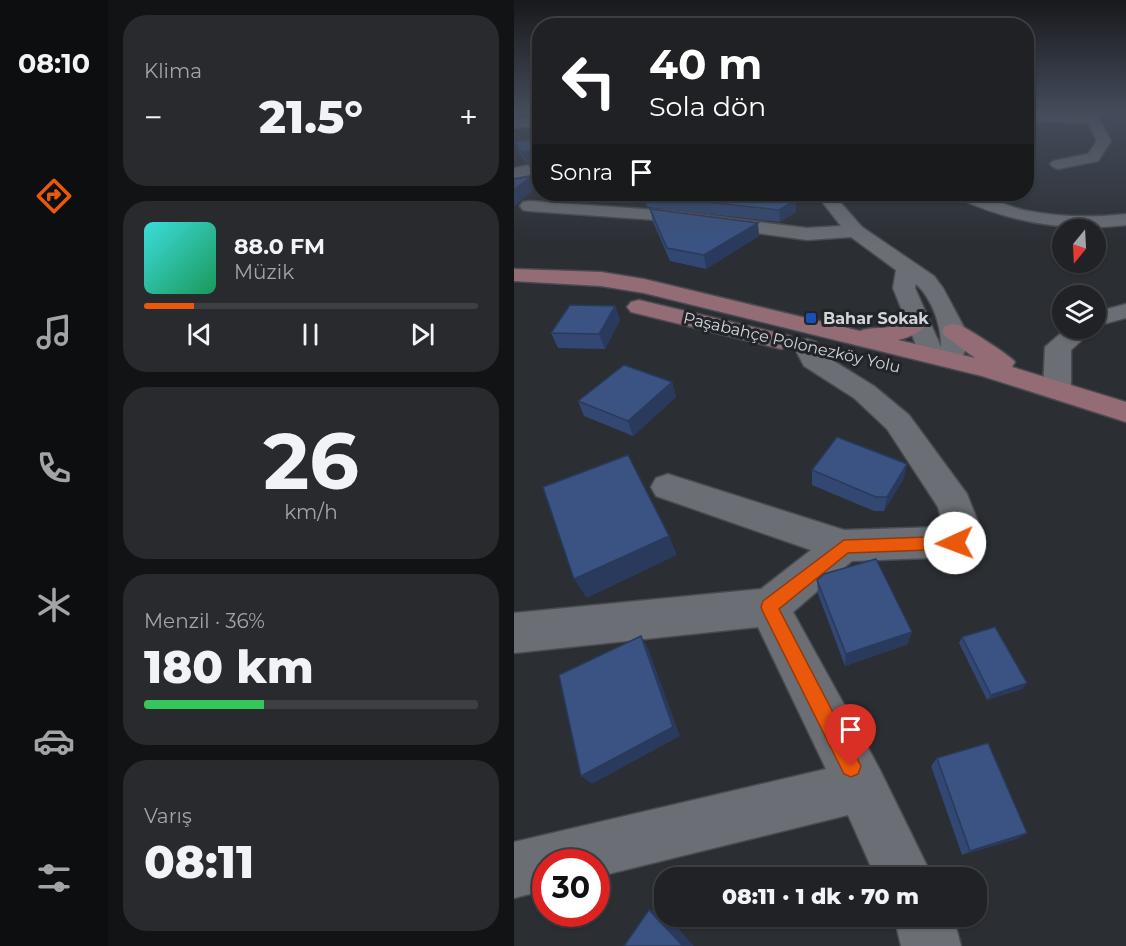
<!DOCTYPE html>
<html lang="tr">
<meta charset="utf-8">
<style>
:root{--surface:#202226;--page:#282a2e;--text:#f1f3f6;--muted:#a2a4a7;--line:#3d3f43;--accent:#ea580c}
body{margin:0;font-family:Montserrat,sans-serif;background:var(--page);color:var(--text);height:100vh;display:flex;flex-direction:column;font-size:22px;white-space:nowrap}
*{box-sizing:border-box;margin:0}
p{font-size:20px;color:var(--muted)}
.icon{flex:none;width:33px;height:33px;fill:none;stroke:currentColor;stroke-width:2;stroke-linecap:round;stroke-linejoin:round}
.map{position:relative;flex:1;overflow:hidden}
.details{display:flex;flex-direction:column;gap:15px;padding:15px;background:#121315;width:406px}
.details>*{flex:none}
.hud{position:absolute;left:18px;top:18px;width:502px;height:183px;border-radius:24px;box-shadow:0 2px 4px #0004,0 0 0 2px var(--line);background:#202124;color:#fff;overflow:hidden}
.needle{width:39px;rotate:198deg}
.buttons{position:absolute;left:538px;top:219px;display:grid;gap:12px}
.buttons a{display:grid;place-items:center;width:54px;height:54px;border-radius:50%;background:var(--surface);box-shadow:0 2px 4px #0004,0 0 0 2px var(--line);font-size:30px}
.speed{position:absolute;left:18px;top:849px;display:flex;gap:12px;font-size:30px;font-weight:700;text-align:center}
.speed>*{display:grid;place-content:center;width:78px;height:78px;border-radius:50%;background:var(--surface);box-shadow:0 2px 4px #0004,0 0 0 2px var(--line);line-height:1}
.speed .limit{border:9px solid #d22;background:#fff;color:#111}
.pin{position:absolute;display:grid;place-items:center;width:51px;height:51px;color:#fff;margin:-62px -26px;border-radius:50% 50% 50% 0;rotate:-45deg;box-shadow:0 0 6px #0007}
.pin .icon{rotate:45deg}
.me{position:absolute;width:66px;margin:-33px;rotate:268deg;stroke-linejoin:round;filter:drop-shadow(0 0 4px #0008)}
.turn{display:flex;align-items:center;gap:21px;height:126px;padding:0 18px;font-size:27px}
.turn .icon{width:78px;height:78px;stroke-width:2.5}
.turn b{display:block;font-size:42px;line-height:51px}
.then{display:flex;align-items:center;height:57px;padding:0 18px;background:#0003;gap:12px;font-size:22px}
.big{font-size:45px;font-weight:800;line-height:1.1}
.details .card{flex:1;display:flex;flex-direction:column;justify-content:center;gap:9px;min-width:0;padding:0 21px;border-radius:24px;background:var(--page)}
.details .dial{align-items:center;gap:0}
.dial b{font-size:78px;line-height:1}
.song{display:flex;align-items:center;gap:18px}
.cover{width:72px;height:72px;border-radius:9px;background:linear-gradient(135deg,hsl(180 70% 55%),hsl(150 70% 35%))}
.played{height:6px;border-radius:3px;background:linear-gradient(90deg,var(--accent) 15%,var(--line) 15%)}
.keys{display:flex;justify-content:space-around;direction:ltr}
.heat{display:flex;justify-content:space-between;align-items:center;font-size:33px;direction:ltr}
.charge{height:9px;border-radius:4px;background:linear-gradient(90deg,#34c759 36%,var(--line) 0)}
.trip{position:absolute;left:140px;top:867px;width:333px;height:60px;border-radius:24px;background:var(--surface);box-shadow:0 2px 4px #0004,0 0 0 2px var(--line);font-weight:800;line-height:60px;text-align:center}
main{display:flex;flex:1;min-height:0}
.tabs{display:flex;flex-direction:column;width:108px;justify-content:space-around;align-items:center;background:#0d0e0f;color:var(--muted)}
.tabs .icon{width:42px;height:42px}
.tabs .selected{color:var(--accent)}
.tabs b{font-size:27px;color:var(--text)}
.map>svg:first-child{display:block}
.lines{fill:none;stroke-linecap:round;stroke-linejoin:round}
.street-casing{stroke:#494b50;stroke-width:3}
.primary-casing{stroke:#494b50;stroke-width:3}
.street{fill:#6b6e74;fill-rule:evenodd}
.primary{fill:#946c76;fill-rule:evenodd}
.wall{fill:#324771}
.shaded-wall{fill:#293a5c}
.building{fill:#3a5383;stroke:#293a5c;stroke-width:1.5}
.route{fill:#ea580c;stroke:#983908;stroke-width:1.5}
.transit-dot{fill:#1a4fb4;stroke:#212429;stroke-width:2}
.labels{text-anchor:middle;stroke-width:6;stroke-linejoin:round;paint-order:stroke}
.far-poi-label{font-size:16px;font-weight:bold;fill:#d3d5d8;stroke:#212429;text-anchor:start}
.far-street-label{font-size:16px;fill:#d3d5d8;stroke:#212429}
</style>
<main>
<nav class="tabs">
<b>08:10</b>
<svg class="icon selected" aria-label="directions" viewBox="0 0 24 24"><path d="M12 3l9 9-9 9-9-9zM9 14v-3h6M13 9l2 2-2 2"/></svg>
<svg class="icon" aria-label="music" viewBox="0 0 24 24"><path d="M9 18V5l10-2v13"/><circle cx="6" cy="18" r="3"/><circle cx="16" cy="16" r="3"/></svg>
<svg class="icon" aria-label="phone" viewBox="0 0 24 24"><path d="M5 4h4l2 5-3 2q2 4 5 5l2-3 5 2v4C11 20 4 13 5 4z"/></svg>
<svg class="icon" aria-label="climate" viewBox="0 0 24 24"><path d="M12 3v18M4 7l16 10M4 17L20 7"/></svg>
<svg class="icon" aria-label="car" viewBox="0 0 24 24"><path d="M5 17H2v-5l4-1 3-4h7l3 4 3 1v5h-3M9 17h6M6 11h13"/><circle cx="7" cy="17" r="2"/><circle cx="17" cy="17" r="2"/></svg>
<svg class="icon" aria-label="filters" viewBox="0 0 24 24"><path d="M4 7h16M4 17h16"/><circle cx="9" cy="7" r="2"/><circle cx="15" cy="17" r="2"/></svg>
</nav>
<section class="details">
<div class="card"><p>Klima</p>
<div class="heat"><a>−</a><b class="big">21.5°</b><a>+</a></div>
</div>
<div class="card">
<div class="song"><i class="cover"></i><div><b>88.0 FM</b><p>Müzik</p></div></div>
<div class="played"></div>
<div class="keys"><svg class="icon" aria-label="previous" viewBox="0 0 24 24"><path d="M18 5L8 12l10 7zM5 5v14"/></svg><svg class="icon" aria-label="pause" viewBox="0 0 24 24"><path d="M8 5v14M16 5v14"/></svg><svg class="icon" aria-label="next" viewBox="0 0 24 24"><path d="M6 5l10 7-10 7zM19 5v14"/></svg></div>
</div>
<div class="card dial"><b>26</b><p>km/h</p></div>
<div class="card"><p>Menzil · 36%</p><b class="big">180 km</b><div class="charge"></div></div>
<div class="card"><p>Varış</p><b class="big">08:11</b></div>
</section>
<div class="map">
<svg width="612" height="946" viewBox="0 0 612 946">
<rect width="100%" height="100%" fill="#2b2e33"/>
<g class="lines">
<g class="street-casing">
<g id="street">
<path d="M 513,113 L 574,115 L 575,113 L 587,113 L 585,119 L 597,141 L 584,161 L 544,169 L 539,167 L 536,164 L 539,161 L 574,154 L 583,141 L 574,123 L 513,121 Z"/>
<path d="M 26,117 L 26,125 L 0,128 L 0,120 Z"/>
<path d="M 26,163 L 26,173 L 0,178 L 0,168 Z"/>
<path d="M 302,194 L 319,194 L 348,227 L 420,276 L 429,288 L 452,331 L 453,348 L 443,365 L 434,367 L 425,365 L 422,361 L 408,360 L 379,288 L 382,270 L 337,237 L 293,240 L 157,221 L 15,211 L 9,210 L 6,206 L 9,202 L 15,201 L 157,211 L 293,228 L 327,226 ZM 402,284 C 418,298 428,327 427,347 L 401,288 Z"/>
<path d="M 442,194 C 465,191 486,204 509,210 C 543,217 577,218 612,214 L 612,225 C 554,232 497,223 444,198 Z"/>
<path d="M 612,304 L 612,318 L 582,326 L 582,312 Z"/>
<path d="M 553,328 L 581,328 L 557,350 L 557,390 L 553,396 L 543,399 L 533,396 L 529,390 L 531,347 Z"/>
<path d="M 293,339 L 302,342 L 310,355 L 360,386 L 395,415 L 453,494 L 464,522 L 459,542 L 454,553 L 441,557 L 338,561 L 279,612 L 365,768 L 419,878 L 362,878 L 334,815 L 82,877 L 82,862 L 32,862 L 32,890 L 0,898 L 0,842 L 312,769 L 244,627 L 0,653 L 0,613 L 247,589 L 297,550 L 142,496 L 137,487 L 142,478 L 154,474 L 330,530 L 427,527 L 428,522 L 424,507 L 373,429 L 340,398 L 290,366 L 280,347 L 284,342 Z"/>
<path d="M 380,916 L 439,916 L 447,946 L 387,946 Z"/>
</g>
</g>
<g class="primary-casing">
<g id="primary">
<path d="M 0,269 L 87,272 L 130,279 L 346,331 C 356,327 365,329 375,327 C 390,323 395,312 412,316 L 415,321 C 408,332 397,337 384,340 L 461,358 L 431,336 L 428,331 L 431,326 C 437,324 440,323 445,325 C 452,327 498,357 501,362 L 498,367 L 612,402 L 612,422 L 468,376 L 130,293 L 87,286 L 0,281 Z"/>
<path d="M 125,300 L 276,336 L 280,341 L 276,346 L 267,349 L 117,312 L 113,307 L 117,302 Z"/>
</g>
</g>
<use href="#street" class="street"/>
<use href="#primary" class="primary"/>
</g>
<g class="wall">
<path d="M 15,113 L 26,113 L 26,116 Z"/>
<path d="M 26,138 L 26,186 L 20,176 L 15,165 L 24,163 L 24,162 L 12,163 L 5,153 L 1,142 Z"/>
<path d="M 130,195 L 282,200 L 282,212 L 266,222 L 133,207 Z"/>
<path d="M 136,209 L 245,236 L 192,269 L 156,261 L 139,222 Z"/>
<path d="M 101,306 L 106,320 L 91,349 L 44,348 L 37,333 Z"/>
<path d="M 158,382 L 162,397 L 119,436 L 70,416 L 64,401 Z"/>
<path d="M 298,470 L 390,478 L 370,511 L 360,511 L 298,485 Z"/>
<path d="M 303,580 L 394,644 L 331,666 L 304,594 Z"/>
<path d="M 448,637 L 513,683 L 508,689 L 473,700 L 445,643 Z"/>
<path d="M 423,758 L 513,833 L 502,839 L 448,855 L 417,766 Z"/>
</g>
<g class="shaded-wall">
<path d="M 524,120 L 522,130 L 513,133 L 513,125 Z"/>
<path d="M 23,150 L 26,162 L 12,163 L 8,152 Z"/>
<path d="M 18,176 L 22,188 L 0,207 L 0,190 Z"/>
<path d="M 31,194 L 56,194 L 32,197 Z"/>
<path d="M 282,200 L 282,212 L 266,222 L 265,210 Z"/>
<path d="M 244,223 L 245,236 L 192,269 L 190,255 Z"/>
<path d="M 101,306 L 106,320 L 91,349 L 85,334 Z"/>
<path d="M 158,382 L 162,397 L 119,436 L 114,421 Z"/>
<path d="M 393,464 L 390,478 L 370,511 L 373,497 Z"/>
<path d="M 155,536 L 163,555 L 73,598 L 60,579 Z"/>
<path d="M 398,632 L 394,644 L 331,666 L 332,654 Z"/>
<path d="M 127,636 L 134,648 L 166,736 L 78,784 L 67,776 Z"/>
<path d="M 513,683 L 508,689 L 473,700 L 477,695 Z"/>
<path d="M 513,833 L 502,839 L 448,855 L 456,851 Z"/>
<path d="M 135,910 L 148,911 L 150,914 L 150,916 L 153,916 L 180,946 L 169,946 Z"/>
</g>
<g class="building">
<path d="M 513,113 L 522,114 L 524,120 L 513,125 Z"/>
<path d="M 26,138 L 26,181 L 15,165 L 24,163 L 23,150 L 8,152 L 1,142 Z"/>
<path d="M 18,176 L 2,188 L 0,190 L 0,179 Z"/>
<path d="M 132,194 L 256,194 L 282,200 L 265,210 L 130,195 Z"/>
<path d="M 136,209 L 244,223 L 190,255 L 153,248 Z"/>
<path d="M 56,305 L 101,306 L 85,334 L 37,333 Z"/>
<path d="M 110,365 L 158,382 L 114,421 L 64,401 Z"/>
<path d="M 323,437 L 393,464 L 373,497 L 362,497 L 298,470 Z"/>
<path d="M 114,455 L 155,536 L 60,579 L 29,487 Z"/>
<path d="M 362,559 L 398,632 L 332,654 L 303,580 L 310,574 Z"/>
<path d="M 481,627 L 513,683 L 477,695 L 448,637 Z"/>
<path d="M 127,636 L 159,727 L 67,776 L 45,675 Z"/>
<path d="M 474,743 L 513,833 L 456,851 L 423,758 Z"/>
<path d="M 135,910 L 169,946 L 110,946 Z"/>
</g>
<linearGradient id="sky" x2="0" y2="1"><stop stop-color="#18191c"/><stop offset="0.46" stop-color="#444c5b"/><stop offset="1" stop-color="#444c5b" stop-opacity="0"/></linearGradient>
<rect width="612" height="245" fill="url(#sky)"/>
<path class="route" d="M 441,536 L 447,538 L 449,543 L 447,547 L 441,549 L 334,553 L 265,609 L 347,766 L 344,774 L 337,777 L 330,774 L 249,612 L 247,607 L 249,601 L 330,540 Z"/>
<rect class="transit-dot" x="291" y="312" width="12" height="12" rx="3"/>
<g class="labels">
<g class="far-poi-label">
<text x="309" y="324">Bahar Sokak</text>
</g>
<g class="far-street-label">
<text transform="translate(278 342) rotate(13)" y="6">Paşabahçe Polonezköy Yolu</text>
</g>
</g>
</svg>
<div class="buttons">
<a><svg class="needle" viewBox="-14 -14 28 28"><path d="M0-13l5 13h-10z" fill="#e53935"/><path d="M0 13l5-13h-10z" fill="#a2a4a7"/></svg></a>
<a><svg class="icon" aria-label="layers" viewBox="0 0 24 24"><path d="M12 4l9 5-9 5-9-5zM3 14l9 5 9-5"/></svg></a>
</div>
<div class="speed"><div class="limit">30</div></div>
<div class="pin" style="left:337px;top:766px;background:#d93025"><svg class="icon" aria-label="arrive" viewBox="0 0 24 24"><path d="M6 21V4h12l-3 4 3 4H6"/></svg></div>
<svg class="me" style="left:441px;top:543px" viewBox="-20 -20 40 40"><circle r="19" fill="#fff"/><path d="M0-13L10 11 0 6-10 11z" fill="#ea580c"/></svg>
<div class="trip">08:11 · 1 dk · 70 m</div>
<div class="hud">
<div class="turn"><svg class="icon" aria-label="left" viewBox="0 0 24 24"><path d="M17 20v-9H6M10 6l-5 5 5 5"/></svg><div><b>40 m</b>Sola dön</div></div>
<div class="then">Sonra<svg class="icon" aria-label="arrive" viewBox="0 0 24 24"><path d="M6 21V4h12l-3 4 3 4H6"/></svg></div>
</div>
</div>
</main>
